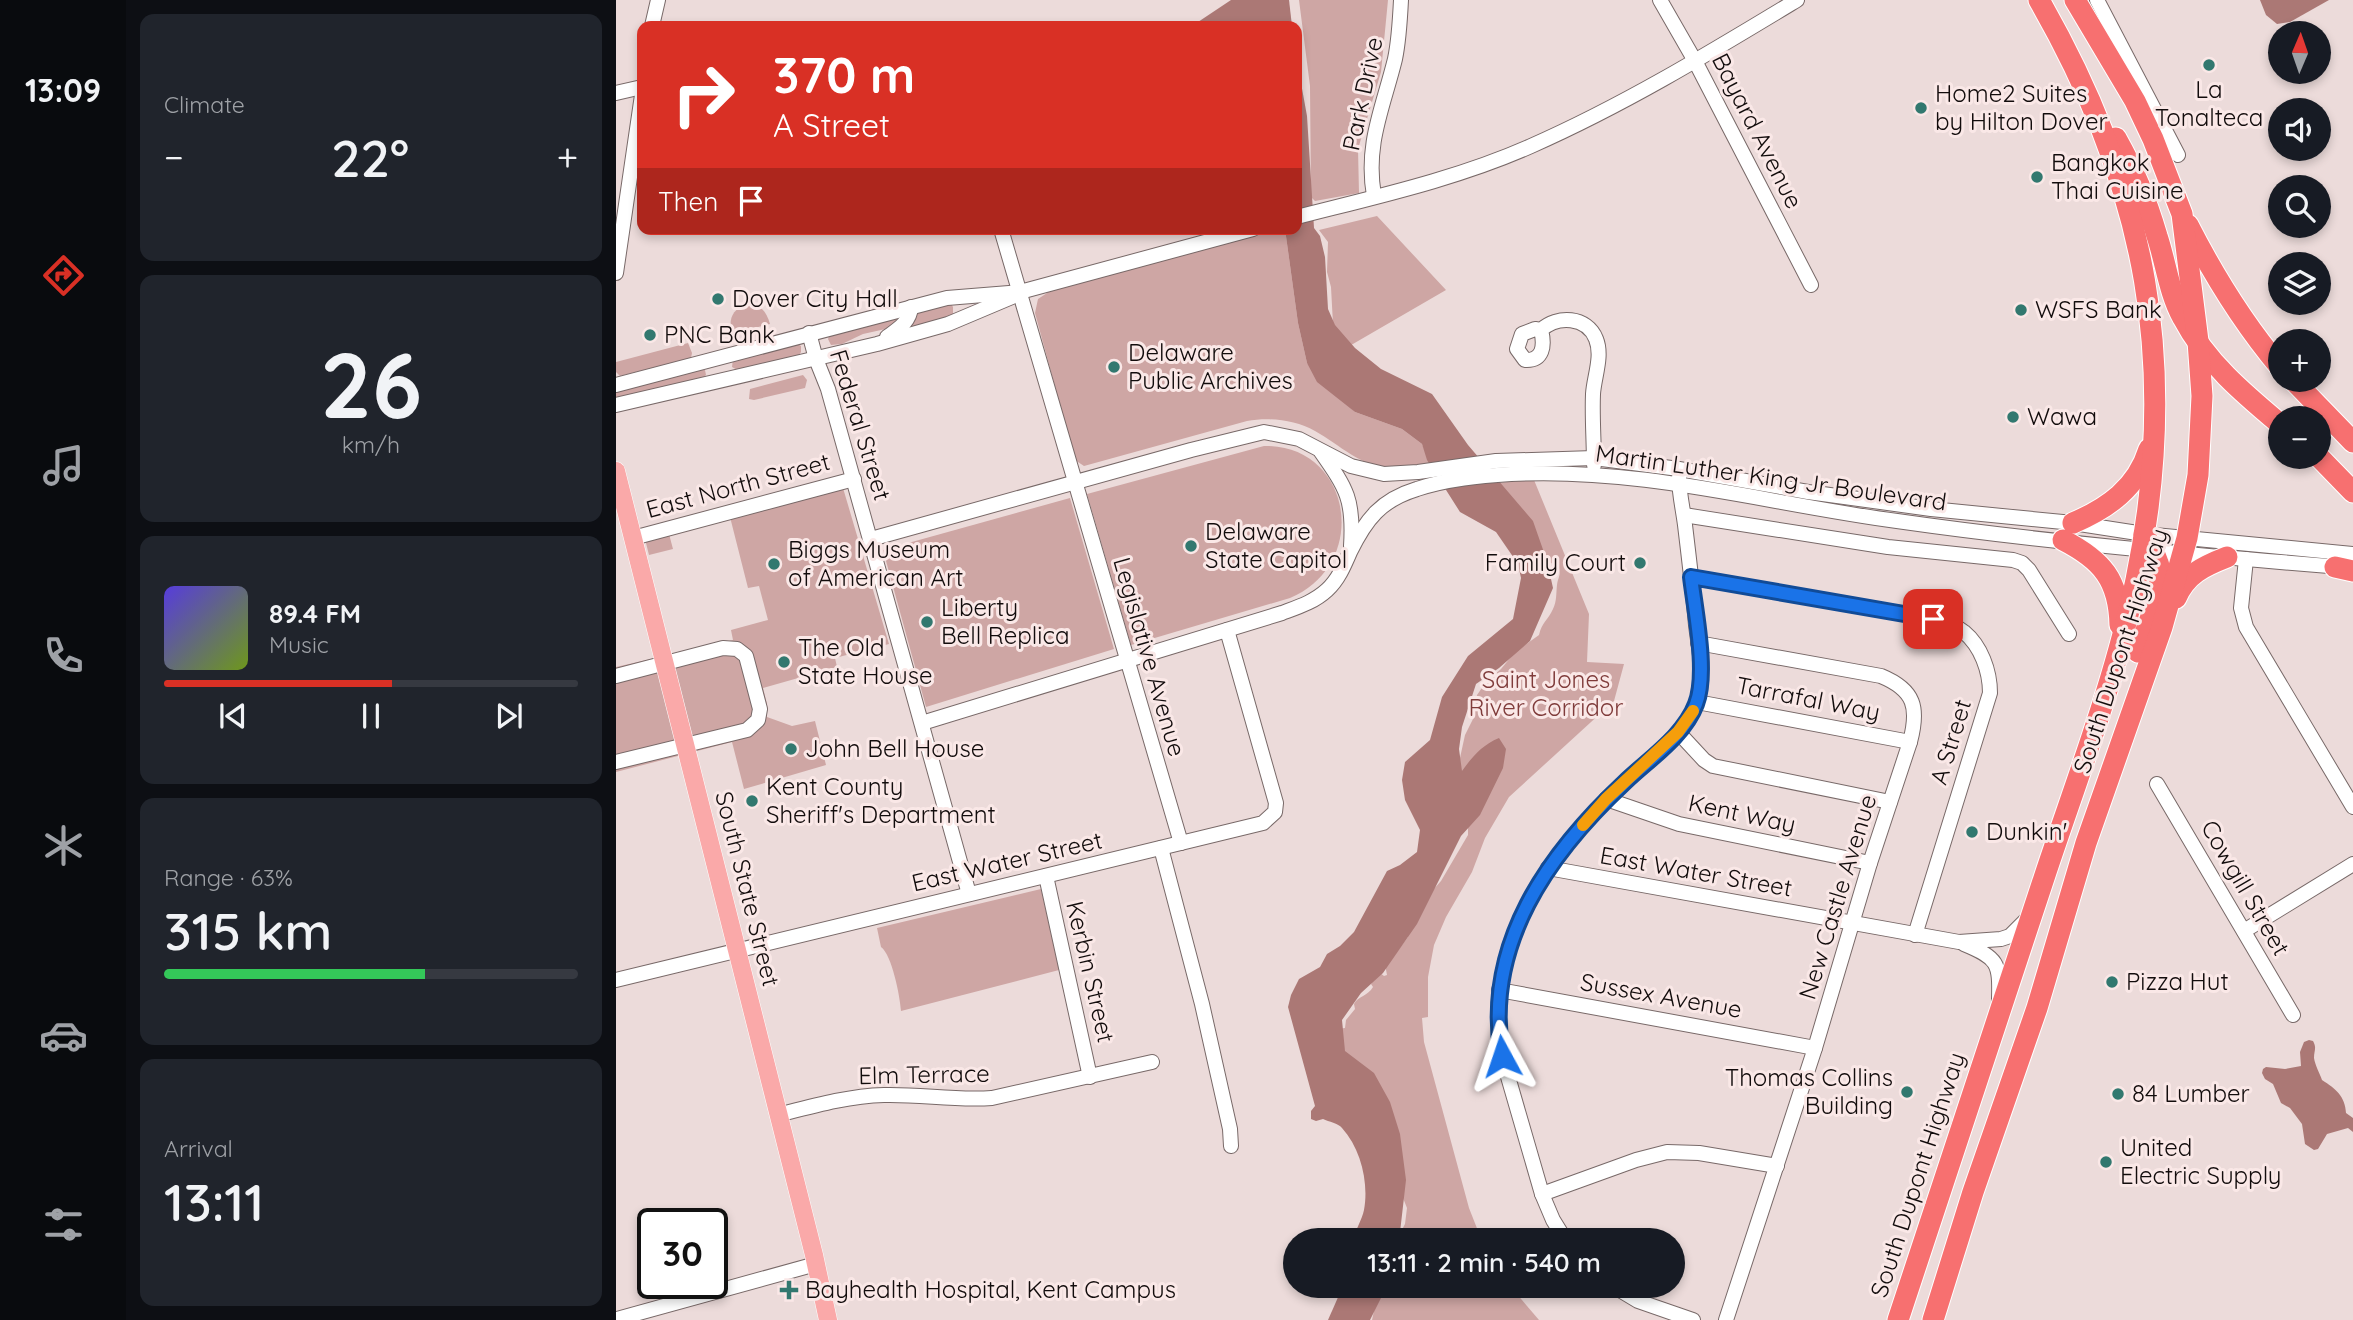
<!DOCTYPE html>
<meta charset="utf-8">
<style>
:root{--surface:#171b24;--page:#20242c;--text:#f1f3f6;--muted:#9ea1a6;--line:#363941;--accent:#d93025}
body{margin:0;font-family:Quicksand,sans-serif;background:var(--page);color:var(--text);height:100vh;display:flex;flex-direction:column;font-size:26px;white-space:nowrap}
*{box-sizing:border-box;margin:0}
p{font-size:23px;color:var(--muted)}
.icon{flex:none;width:38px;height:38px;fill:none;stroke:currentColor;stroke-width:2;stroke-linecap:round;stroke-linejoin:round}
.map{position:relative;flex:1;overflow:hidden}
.drawer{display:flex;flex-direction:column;gap:14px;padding:14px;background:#0d0f14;width:490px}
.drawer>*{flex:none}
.guide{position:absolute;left:21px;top:21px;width:665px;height:214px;border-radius:14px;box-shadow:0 4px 10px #0003;background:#d93025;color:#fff;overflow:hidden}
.needle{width:46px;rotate:2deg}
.fabs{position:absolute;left:1652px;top:21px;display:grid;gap:14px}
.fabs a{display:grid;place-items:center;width:63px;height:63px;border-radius:50%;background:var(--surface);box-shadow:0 4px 10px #0003;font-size:35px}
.speed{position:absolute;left:21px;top:1208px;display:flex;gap:14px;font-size:35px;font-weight:700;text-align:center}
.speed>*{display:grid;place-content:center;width:91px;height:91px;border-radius:50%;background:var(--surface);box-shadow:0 4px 10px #0003;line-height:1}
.speed .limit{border:4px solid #111;border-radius:10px;background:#fff;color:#111}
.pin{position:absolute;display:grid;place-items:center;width:60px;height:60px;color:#fff;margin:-30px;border-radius:14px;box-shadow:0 4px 10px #0006}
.me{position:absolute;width:77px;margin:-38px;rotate:355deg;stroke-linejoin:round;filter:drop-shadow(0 0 5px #0008)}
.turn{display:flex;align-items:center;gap:24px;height:147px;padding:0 21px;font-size:32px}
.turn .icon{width:91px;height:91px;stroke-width:2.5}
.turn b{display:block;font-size:49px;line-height:60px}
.then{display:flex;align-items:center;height:66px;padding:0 21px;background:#0003;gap:14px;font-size:26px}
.big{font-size:52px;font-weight:600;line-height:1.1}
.drawer .card{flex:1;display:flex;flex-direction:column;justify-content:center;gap:10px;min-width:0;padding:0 24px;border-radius:14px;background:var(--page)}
.drawer .dial{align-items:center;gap:0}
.dial b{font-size:91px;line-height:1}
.song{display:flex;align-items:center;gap:21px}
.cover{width:84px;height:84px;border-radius:10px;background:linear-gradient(135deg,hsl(250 70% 55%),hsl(80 70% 35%))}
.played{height:7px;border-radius:4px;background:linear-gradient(90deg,var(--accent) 55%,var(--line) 55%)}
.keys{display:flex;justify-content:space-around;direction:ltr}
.heat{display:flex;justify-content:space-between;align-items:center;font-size:38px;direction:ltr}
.charge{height:10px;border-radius:5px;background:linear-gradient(90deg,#34c759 63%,var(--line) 0)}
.trip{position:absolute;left:667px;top:1228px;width:402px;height:70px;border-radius:35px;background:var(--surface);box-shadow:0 4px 10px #0003;font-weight:600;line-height:70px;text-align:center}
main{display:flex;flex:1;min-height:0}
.tabs{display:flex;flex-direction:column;width:126px;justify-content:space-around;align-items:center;background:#090b0e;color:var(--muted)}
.tabs .icon{width:49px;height:49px}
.tabs .active{color:var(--accent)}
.tabs b{font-size:32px;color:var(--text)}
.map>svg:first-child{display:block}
.green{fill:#cea6a4}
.water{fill:#ab7875}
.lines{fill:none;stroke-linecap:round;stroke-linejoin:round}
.minor-casing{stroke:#786968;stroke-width:16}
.major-casing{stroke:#fff;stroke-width:19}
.highway-casing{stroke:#fff;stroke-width:23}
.minor{stroke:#fff;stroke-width:14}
.major{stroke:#faa9a9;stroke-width:18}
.highway{stroke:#f77070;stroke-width:21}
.route-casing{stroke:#114b97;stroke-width:18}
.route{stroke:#1a73e8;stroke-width:12}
.slow{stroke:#f59e0b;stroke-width:12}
.poi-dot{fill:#32786f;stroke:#fae8e7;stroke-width:2.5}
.labels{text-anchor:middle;stroke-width:6;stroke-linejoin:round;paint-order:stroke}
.poi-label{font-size:24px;fill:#120c0c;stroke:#fae8e7;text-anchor:start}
.street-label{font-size:24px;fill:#120c0c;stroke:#fae8e7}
.park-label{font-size:24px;fill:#7f3b3a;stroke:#fae8e7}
</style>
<main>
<nav class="tabs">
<b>13:09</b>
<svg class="icon active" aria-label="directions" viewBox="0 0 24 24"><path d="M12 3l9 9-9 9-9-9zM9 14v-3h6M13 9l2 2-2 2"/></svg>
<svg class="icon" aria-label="music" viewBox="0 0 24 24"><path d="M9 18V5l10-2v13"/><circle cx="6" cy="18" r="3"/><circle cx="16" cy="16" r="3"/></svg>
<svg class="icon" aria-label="phone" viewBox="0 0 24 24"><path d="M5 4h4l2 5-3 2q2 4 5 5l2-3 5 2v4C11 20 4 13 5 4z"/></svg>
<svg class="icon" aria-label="climate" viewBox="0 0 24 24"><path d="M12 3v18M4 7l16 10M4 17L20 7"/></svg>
<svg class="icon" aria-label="car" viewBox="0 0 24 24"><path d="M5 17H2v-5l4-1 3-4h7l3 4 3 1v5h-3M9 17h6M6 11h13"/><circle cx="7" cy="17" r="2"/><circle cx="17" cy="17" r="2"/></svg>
<svg class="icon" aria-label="filters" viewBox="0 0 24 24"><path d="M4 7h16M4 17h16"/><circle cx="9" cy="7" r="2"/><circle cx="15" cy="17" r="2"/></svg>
</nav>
<section class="drawer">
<div class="card"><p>Climate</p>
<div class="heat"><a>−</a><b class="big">22°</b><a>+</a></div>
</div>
<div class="card dial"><b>26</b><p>km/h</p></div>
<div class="card">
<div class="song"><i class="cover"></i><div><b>89.4 FM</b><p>Music</p></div></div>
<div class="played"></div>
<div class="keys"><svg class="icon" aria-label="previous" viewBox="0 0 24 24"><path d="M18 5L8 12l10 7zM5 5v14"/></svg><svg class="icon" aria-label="pause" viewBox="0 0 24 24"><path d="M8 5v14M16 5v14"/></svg><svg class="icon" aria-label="next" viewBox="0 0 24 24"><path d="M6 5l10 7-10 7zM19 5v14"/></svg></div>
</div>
<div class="card"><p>Range · 63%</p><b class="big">315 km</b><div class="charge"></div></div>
<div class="card"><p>Arrival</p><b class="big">13:11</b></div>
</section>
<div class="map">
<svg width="1737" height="1320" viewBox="0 0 1737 1320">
<rect width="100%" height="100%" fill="#ecdbda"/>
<g class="green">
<path d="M 683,0 L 772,0 L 765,72 L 742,149 L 743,193 L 699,201 L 695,197 L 694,86 Z"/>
<path d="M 761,216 L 830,290 L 730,348 L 717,324 L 715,287 L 711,272 L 712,242 L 703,230 Z"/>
<path d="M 661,229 L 669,229 L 682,323 L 691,363 L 739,412 L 786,429 L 806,444 L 814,463 C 802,465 788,469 776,469 C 745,467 724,445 699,431 C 679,420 654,417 631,421 L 468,466 L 459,460 L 419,313 L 422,299 L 437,289 Z"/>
<path d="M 334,302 L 337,307 L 337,314 L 333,317 L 293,327 L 298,312 Z"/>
<path d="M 130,305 C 144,303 150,311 154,324 L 116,334 C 112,320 116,309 130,305 Z"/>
<path d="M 283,313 L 286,318 L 274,328 L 247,334 L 226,344 L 215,345 L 212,339 L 214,334 Z"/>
<path d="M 72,343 L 76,353 L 75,358 L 4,376 L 0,372 L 0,362 Z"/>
<path d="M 180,343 L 185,346 L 185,352 L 182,357 L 123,371 L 116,367 L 117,359 Z"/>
<path d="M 82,369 L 89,370 L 90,375 L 86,379 L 0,401 L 0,391 Z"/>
<path d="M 187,375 L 191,380 L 189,388 L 138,400 L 133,399 L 134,389 Z"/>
<path d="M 648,446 C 735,444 756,563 674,598 L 515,645 L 471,494 Z"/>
<path d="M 918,480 L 973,614 L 971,662 L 1008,664 L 998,701 L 893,797 L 869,838 L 856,872 L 830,917 L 818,945 L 812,977 L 812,1017 L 806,1018 L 808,1042 L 853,1208 L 866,1241 L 780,1241 L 789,1224 L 791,1208 L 720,1029 L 729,1028 L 730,1020 L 739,1009 L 738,1004 C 742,996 752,996 757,987 L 755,984 L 763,972 L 768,976 L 771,975 L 768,959 L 775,960 L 792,937 L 792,918 L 825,881 L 852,835 L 852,825 L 842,767 L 849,735 L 858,717 L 861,695 L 870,682 L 885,669 L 899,652 L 923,635 C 926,622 932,620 937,609 C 941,601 940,593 941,585 C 942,577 945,576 943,568 L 932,561 L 889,511 L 879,483 Z"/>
<path d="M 227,488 L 273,644 L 219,658 L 221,667 L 147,688 L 151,704 L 151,717 L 176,726 L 199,721 L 210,765 L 128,789 L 116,742 L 0,772 L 0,667 L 117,640 L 115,630 L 152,620 L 143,586 L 132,588 L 114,517 Z"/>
<path d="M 454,498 L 498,649 L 310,707 L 267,550 Z"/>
<path d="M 53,534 L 57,549 L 33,555 L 29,539 Z"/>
<path d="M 425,889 L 443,970 L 285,1011 C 284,996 276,955 265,947 L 261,928 Z"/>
<path d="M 769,1286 L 894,1286 L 923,1320 L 756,1320 L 760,1302 Z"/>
</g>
<g class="water">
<path d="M 615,0 L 673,0 L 676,26 L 576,26 Z"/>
<path d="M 1644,0 L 1713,0 L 1674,22 L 1661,24 L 1650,15 Z"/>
<path d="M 681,61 L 691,116 L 698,228 L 704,236 L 709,257 L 712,309 L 719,325 L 739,348 L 765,369 L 816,394 L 852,445 L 917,521 L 931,561 L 937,588 L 914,641 L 883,668 L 860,684 L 846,727 L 843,749 L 846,771 C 856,757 866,745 883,738 L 890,749 L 887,768 L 864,815 L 845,836 L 801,924 L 767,973 L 745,993 L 726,1020 L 729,1051 L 758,1073 L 774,1102 L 784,1134 L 790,1180 L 783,1241 L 737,1241 C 739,1230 746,1220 748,1210 C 753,1183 745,1149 726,1128 C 722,1123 713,1122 707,1119 L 700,1121 L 695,1119 L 695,1111 L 699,1106 L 672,1007 L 675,995 L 683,979 L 704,967 L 711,954 L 724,946 L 738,932 L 771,871 L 784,865 L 801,852 L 804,830 L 789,800 L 786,780 L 789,762 L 814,740 L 826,697 L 852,656 L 897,619 L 905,578 L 902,564 L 880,532 L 844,512 L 811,460 L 806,444 L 786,429 L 739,412 L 701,382 L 691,363 L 682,323 L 669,229 L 681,229 L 681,149 L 685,140 L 681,122 Z"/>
<path d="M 1693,1040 L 1697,1041 C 1701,1048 1698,1050 1698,1058 C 1699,1065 1704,1074 1706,1080 C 1720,1089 1729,1096 1730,1113 L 1737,1118 L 1737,1132 L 1732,1128 L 1711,1134 L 1702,1149 L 1698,1150 L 1689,1144 L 1686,1124 L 1674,1108 L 1665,1103 L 1657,1084 L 1649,1079 L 1646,1073 L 1647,1069 L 1650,1067 L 1669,1069 L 1685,1066 L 1684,1052 L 1688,1042 Z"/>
<path d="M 727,1286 L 771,1286 L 754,1320 L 712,1320 Z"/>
</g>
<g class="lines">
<g class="minor-casing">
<g id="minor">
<path d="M 1044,0 L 1079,61 L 1195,285"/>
<path d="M 1481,0 L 1562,155"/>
<path d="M 36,26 L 42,0"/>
<path d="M 0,93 L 26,87"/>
<path d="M 758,196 C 749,144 767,108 779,59 C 783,40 784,20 785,0"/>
<path d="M 681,217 C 759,197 841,179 915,146 C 1008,105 1095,52 1181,0"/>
<path d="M 385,229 L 565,843"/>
<path d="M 0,273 L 26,95"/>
<path d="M 925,330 C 929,346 927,361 909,360 L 901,349 L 906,334 L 919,329 L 925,330 C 941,315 971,316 980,339 C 987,356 978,377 977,394 C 976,418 978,441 978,465"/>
<path d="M 193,333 L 200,359 L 212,389 L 353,894"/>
<path d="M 271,337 C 282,329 294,322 295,307"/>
<path d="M 0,385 L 331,298 L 404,292 L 637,229"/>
<path d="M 0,405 L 261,344 L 332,324 L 396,297"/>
<path d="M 705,452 C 731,489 738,500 735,546"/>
<path d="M 1068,515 L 1272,547 L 1397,560 L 1406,563 L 1413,570 L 1453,634"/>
<path d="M 17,538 L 238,479"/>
<path d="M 255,539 L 575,450 L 648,432 L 683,439 L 735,466 L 768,474 L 802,472 L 880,461 L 978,458 L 1063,469 L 1192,492 L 1315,509 L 1457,523 L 1528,534 L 1737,554"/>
<path d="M 1630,559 L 1625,608 L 1630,627 L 1737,807"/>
<path d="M 1075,577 L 1317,619 C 1327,622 1340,625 1348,632 C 1365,646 1374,671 1374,693 L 1299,935"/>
<path d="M 1082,643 L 1265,676 C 1299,690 1303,708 1294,742 L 1254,863 L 1199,1048 L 1110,1320"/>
<path d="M 0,676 L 107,648 L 121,649 L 130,656 L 144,709 L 142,720 L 131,730 L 0,762"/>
<path d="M 1081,702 L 1294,742"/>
<path d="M 306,723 L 666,613 C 682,607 698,602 711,590 C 722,580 728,566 734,552 C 750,519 765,500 801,489 C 831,479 864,476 895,474 C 1026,467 1153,504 1281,521 C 1428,542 1577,555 1725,567"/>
<path d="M 1062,732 L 1088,760 L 1097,766 L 1274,802"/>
<path d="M 1541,784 L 1677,1015"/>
<path d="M 990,799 L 1063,824 L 1254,863"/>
<path d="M 545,848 L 586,1004 L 614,1129 L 615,1146"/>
<path d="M 932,868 L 1343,942 L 1385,939 L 1394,936 L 1411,919"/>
<path d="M 430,876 L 474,1077"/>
<path d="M 1628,931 L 1737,864"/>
<path d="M 1348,944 C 1382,958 1384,963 1383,999"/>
<path d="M 0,980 L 647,823 L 659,812 L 660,803 L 611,630"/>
<path d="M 883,990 L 1199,1048"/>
<path d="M 162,1115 C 197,1106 232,1096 268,1095 C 305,1094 340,1101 376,1098 L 536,1062"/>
<path d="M 926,1194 L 1020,1160 L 1051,1152 L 1083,1153 L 1161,1166"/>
<path d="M 950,1241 L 937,1220 L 926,1194 L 886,1056 C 867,946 932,854 1009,782 C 1033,759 1067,736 1080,704 C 1090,680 1083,650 1080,625 C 1077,592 1073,558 1069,525 C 1067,509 1063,493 1063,477"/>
<path d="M 997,1286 L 1022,1301 L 1077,1320"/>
<path d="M 1,1319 L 200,1264"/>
</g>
</g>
<g class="major-casing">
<path id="major" d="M 0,471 L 198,1255 L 212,1320"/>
</g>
<g class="highway-casing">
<g id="highway">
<path d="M 1500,138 C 1519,172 1530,199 1541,236 C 1550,263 1553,293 1567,318 C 1590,362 1627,393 1664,424"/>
<path d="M 1572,225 C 1598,276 1627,323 1664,367"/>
<path d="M 1677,380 L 1737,442"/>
<path d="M 1703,457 L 1737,492"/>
<path d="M 1457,523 C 1492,508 1521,488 1533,449"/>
<path d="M 1447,540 C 1486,560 1503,580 1504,625"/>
<path d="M 1719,567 L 1737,571"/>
<path d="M 1560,598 C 1570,574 1588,566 1611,557"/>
<path d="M 1522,652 C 1529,631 1547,592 1544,570 C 1542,558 1534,545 1528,534"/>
<path d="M 1282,1320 C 1331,1171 1381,1021 1430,872 C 1462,776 1499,680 1520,580 C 1564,367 1531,188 1423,0"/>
<path d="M 1317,1320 L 1357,1192 L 1421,1008 L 1470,843 L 1546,627 L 1571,538 L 1582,475 L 1586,396 L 1582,341 L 1566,214 L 1537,139 L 1519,101 L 1459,0"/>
</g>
</g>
<use href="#minor" class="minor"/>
<use href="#major" class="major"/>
<use href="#highway" class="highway"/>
</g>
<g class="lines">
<g class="route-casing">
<path id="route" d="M 886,1056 C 867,945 932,854 1009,782 C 1033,759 1068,736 1080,704 C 1092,673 1079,611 1075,577 L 1317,619"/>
</g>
<use href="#route" class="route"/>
<path class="slow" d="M 967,825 L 990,799 L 1062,732 L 1077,711"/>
</g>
<g class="poi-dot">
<circle cx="1593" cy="65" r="7"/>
<circle cx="1305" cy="108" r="7"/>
<circle cx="1421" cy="177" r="7"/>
<circle cx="102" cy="299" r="7"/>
<circle cx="1405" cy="310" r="7"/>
<circle cx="34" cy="335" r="7"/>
<circle cx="498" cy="367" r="7"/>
<circle cx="1397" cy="417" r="7"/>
<circle cx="575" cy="546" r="7"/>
<circle cx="1024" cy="563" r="7"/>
<circle cx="158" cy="564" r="7"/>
<circle cx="311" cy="622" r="7"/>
<circle cx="168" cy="662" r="7"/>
<circle cx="175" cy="749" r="7"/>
<circle cx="136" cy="801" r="7"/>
<circle cx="1356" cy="832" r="7"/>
<circle cx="1496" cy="982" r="7"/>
<circle cx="1291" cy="1092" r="7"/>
<circle cx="1502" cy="1094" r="7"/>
<circle cx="1490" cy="1162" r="7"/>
<path d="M169.5 1279.5h7v7h7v7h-7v7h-7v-7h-7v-7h7z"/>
</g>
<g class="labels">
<g class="poi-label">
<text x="1593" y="98" text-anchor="middle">La<tspan x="1593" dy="28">Tonalteca</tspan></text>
<text x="1319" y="102">Home2 Suites<tspan x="1319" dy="28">by Hilton Dover</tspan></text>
<text x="1435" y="171">Bangkok<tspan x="1435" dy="28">Thai Cuisine</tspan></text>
<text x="116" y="307">Dover City Hall</text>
<text x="1419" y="318">WSFS Bank</text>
<text x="48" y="343">PNC Bank</text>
<text x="512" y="361">Delaware<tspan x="512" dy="28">Public Archives</tspan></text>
<text x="1411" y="425">Wawa</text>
<text x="589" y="540">Delaware<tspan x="589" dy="28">State Capitol</tspan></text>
<text x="172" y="558">Biggs Museum<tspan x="172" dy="28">of American Art</tspan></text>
<text x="1010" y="571" text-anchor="end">Family Court</text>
<text x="325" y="616">Liberty<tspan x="325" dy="28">Bell Replica</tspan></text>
<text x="182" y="656">The Old<tspan x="182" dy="28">State House</tspan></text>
<text x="189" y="757">John Bell House</text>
<text x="150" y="795">Kent County<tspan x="150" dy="28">Sheriff's Department</tspan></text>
<text x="1370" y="840">Dunkin'</text>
<text x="1510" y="990">Pizza Hut</text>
<text x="1277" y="1086" text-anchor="end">Thomas Collins<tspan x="1277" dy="28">Building</tspan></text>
<text x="1516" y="1102">84 Lumber</text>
<text x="1504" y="1156">United<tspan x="1504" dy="28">Electric Supply</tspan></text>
<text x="189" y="1298">Bayhealth Hospital, Kent Campus</text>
</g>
<g class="street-label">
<text transform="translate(747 94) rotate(-78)" y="8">Park Drive</text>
<text transform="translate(1141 131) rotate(63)" y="8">Bayard Avenue</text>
<text transform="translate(244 425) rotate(73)" y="8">Federal Street</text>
<text transform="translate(1155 478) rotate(8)" y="8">Martin Luther King Jr Boulevard</text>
<text transform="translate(122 486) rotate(-15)" y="8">East North Street</text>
<text transform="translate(1505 651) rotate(-72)" y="8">South Dupont Highway</text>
<text transform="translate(533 657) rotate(74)" y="8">Legislative Avenue</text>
<text transform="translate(1192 699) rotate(11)" y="8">Tarrafal Way</text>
<text transform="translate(1335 742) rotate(-73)" y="8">A Street</text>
<text transform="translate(1126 814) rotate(12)" y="8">Kent Way</text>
<text transform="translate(391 862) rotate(-13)" y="8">East Water Street</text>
<text transform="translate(1080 872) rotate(10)" y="8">East Water Street</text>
<text transform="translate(1629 888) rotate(60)" y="8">Cowgill Street</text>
<text transform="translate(131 889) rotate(76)" y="8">South State Street</text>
<text transform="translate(1222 897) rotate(-73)" y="8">New Castle Avenue</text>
<text transform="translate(474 972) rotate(77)" y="8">Kerbin Street</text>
<text transform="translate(1045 996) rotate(10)" y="8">Sussex Avenue</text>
<text transform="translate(308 1075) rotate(-1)" y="8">Elm Terrace</text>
<text transform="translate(1302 1175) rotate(-72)" y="8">South Dupont Highway</text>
</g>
<g class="park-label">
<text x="930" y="688">Saint Jones<tspan x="930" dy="28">River Corridor</tspan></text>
</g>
</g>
</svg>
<div class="fabs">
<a><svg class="needle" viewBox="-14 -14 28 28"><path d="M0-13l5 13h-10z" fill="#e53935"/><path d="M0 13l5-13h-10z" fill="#9ea1a6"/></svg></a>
<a><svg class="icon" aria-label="sound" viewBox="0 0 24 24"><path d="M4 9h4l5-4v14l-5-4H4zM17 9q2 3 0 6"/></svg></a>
<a><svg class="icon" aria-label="search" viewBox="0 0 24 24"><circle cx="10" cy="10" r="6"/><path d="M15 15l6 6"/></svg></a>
<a><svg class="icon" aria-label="layers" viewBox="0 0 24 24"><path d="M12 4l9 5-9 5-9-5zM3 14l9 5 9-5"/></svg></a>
<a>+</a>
<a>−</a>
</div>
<div class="speed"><div class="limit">30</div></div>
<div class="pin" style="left:1317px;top:619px;background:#d93025"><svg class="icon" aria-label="arrive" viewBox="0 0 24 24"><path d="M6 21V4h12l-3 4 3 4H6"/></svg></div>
<svg class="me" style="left:886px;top:1056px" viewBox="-20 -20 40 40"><path d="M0-17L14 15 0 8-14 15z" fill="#1a73e8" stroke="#fff" stroke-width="4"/></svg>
<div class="trip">13:11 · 2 min · 540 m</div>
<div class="guide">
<div class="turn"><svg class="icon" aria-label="right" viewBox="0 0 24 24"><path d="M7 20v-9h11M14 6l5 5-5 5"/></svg><div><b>370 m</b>A Street</div></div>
<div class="then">Then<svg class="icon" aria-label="arrive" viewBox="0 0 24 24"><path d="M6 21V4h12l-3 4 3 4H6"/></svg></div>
</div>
</div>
</main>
